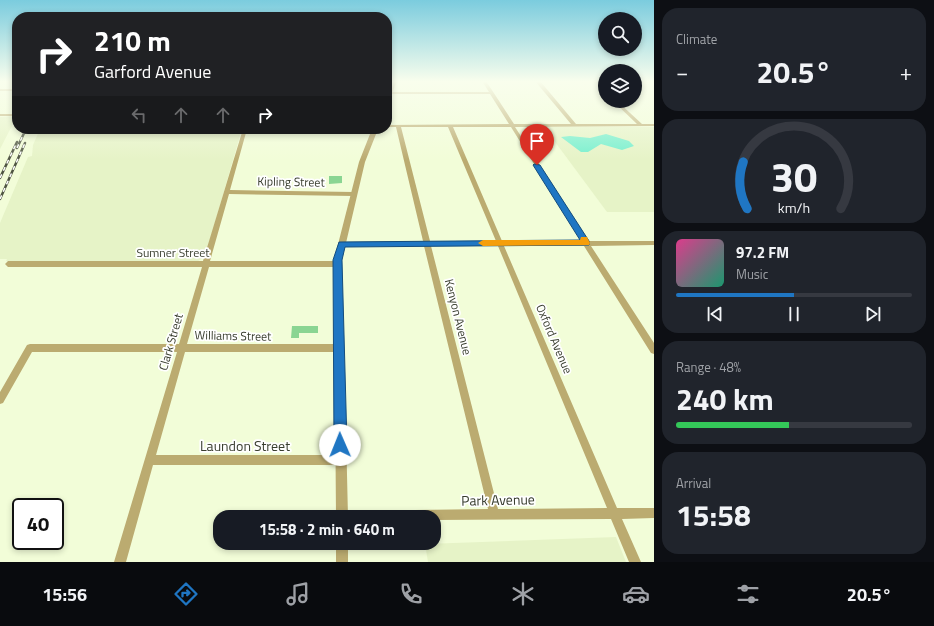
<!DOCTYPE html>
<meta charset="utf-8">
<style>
:root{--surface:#171b24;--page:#20242c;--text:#f1f3f6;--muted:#9ea1a6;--line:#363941;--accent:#1f76c3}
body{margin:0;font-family:"Titillium Web",sans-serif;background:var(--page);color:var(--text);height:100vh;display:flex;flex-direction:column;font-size:15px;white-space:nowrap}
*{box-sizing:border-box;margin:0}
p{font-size:13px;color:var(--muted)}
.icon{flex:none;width:22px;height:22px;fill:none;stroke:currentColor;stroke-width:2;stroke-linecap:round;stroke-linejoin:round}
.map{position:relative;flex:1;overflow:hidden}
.side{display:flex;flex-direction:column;gap:8px;padding:8px;background:#0d0f14;width:280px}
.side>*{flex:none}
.guide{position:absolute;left:12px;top:12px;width:380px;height:122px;border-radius:16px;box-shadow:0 2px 6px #0003;background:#202124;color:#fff;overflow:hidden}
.buttons{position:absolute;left:598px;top:12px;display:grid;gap:8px}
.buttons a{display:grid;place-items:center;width:44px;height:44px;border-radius:50%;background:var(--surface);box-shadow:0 2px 6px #0003;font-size:20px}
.speed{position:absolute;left:12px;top:498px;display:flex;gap:8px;font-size:20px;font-weight:700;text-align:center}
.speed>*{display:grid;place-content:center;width:52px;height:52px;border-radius:50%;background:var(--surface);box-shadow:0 2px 6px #0003;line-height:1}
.speed .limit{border:2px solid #111;border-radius:6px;background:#fff;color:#111}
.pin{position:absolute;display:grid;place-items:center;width:34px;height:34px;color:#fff;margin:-41px -17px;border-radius:50% 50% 50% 0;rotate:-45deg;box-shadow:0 0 4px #0007}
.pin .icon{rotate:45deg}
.me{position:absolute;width:44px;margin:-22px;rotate:359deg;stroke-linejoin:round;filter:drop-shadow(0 0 3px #0008)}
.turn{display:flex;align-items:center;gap:14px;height:84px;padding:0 16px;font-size:18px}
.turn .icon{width:52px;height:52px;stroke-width:2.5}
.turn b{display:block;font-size:28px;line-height:34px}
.lanes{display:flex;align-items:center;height:38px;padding:0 16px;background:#0003;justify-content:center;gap:20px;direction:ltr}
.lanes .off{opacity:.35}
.big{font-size:30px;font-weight:700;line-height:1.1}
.side .card{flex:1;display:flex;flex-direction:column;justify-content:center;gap:6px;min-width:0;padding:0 14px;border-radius:16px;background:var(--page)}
.side .dial{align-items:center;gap:0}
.dial svg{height:104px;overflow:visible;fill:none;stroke:var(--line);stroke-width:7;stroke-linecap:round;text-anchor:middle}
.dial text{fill:var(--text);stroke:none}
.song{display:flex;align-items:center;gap:12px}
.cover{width:48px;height:48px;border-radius:6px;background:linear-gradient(135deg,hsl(330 70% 55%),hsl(160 70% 35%))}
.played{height:4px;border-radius:2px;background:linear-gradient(90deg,var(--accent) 50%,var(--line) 50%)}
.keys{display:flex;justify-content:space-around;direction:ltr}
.heat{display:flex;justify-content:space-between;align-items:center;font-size:22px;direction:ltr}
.charge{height:6px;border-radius:3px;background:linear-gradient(90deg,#34c759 48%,var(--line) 0)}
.trip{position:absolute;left:213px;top:510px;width:228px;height:40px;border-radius:16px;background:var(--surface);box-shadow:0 2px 6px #0003;font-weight:700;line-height:40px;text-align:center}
.dock{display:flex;height:64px;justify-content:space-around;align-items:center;background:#090b0e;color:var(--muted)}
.dock .icon{width:28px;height:28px}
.dock .selected{color:var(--accent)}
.dock b{font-size:18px;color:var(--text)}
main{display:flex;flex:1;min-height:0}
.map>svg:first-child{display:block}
.built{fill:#e6f3c7}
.water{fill:#78efce}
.building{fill:#8ad592}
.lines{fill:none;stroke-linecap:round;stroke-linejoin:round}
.minor{fill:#bbab70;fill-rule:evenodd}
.tertiary{fill:#bbab70;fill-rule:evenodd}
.rail-casing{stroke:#4e5442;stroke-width:2.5}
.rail{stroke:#fff;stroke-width:1.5;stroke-dasharray:4;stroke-linecap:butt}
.route{fill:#1f76c3;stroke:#144d7f}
.slow{fill:#f59e0b}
.labels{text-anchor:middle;stroke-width:3.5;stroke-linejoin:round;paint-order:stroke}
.street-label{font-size:12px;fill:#383d2e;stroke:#fff}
.near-street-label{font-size:14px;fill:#383d2e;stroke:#fff}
</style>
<main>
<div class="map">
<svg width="654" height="562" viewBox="0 0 654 562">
<rect width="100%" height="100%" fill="#f2fdd8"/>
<g class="built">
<path d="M 17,116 L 0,149 L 0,117 Z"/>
<path d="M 544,127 L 654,127 L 654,212 L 607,212 Z"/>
<path d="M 40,129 L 242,129 L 205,257 L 198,261 L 133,262 L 6,261 L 7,259 L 0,259 L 0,223 L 28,157 L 32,156 L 33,145 Z"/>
<path d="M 616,537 L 626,562 L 428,562 L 425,544 Z"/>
</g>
<path class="water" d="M 606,134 L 629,141 L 634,146 L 622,150 L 601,144 L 588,152 L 581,152 L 561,137 L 570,136 L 590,138 Z"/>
<g class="building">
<path d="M 329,176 L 342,176 L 342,183 L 329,184 Z"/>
<path d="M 292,326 L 318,326 L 318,333 L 299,333 L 299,338 L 291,338 Z"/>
</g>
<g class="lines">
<g class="minor">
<path d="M 482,81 L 486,81 L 514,124 L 571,124 L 535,81 L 540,81 L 576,124 L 637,124 L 613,101 L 617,101 L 642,124 L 654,124 L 654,126 L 515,127 L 589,241 L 654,241 L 654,245 L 591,246 L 654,343 L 654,354 L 651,353 L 584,246 L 504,246 L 617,508 L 654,508 L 654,518 L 622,519 L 641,562 L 629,562 L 611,519 L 434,520 L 434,517 L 337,517 L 337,516 L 338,512 L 342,511 L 488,509 L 424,246 L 342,246 L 339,244 L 342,242 L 423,241 L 396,127 L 387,127 L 387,125 L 509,124 L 490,94 L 387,94 L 387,92 L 489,92 ZM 401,127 L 448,127 L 496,241 L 430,241 ZM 453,127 L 511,127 L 582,241 L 502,241 ZM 431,246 L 498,246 L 607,508 L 498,509 Z"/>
<path d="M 593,81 L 598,81 L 605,89 L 605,92 Z"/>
<path d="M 651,81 L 654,81 L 654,83 Z"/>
<rect x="0" y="89" width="17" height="2"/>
<rect x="0" y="114" width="17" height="2"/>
<path d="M 243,129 L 247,129 L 230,190 L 354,192 L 357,194 L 354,196 L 229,194 L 210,261 L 338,261 L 341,264 L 338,267 L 209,267 L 187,344 L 339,344 L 342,345 L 343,348 L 342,351 L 339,352 L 185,352 L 156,455 L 341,455 L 344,457 L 346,460 L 344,463 L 341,465 L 153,465 L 126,562 L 114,562 L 177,352 L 32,352 L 3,403 L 0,404 L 0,392 L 27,345 L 30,344 L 179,344 L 202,267 L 8,267 L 5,264 L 8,261 L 203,261 Z"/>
</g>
<g class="tertiary">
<path d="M 393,81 L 397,81 L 389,100 L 387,101 L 387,94 Z"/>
<path d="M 372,129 L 378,129 L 365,162 L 342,260 L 348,517 L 336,517 L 334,260 L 359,162 Z"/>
<rect x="336" y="543" width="12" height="19"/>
</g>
<g class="rail-casing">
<g id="rail">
<path d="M 17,148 L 26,129"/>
<path d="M 0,178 L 17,142"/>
<path d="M 0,199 L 25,143"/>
</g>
</g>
<use href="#rail" class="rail"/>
</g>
<linearGradient id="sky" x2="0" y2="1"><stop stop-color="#7bccde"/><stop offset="0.51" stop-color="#f9feed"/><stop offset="1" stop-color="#f9feed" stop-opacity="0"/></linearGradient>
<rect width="654" height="160" fill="url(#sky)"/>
<path class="route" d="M 534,164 L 540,165 L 589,241 L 589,245 L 345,247 L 342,260 L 347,445 L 345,449 L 340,451 L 336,449 L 334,445 L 333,260 L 339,242 L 580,240 L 533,165 Z"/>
<path class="slow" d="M 581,237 L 587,237 L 590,243 L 589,245 L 483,246 L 478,243 L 483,240 L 580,240 Z"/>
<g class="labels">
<g class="street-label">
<text transform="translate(291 182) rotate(1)" y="4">Kipling Street</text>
<text x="173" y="257">Sumner Street</text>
<text transform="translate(458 317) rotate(76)" y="4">Kenyon Avenue</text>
<text transform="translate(233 336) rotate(1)" y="4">Williams Street</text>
<text transform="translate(554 339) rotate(67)" y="4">Oxford Avenue</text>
<text transform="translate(171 342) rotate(-74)" y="4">Clark Street</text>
</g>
<g class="near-street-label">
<text x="245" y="451">Laundon Street</text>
<text transform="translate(498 500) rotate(-1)" y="5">Park Avenue</text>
</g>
</g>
</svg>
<div class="buttons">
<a><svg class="icon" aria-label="search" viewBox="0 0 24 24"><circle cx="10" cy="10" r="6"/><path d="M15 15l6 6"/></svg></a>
<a><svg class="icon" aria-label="layers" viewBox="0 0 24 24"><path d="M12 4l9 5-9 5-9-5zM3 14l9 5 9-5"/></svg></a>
</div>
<div class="speed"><div class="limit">40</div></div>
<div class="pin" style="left:537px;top:165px;background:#d93025"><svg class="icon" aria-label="arrive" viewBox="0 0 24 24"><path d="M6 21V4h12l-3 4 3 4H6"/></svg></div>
<svg class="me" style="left:340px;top:445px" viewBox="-20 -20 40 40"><circle r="19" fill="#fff"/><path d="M0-13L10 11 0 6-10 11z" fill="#1f76c3"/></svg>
<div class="trip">15:58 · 2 min · 640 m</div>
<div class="guide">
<div class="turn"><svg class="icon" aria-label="right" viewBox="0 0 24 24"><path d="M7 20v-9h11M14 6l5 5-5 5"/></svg><div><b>210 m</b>Garford Avenue</div></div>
<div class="lanes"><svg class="icon off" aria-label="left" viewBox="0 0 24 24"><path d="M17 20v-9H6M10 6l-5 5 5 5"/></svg><svg class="icon off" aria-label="ahead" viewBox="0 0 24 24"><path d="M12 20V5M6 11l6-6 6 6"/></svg><svg class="icon off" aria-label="ahead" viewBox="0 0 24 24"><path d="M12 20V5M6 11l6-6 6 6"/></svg><svg class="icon" aria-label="right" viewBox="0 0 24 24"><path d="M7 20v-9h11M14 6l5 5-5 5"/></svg></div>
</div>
</div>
<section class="side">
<div class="card"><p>Climate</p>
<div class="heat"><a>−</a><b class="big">20.5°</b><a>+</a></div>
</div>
<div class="card dial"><svg viewBox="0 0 100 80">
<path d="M14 69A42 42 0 1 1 86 69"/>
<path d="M14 69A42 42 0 0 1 11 33" stroke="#1f76c3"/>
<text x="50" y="56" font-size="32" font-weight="700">30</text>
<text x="50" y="72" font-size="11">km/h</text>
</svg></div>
<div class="card">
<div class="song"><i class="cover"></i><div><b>97.2 FM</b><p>Music</p></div></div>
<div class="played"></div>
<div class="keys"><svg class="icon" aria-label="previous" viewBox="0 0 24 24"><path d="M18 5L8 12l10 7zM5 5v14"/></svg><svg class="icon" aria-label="pause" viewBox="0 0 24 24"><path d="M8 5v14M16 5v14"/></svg><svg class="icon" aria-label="next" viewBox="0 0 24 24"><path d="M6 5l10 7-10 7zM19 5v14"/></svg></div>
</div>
<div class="card"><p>Range · 48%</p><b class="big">240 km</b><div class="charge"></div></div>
<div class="card"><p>Arrival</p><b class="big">15:58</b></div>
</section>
</main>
<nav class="dock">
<b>15:56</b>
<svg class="icon selected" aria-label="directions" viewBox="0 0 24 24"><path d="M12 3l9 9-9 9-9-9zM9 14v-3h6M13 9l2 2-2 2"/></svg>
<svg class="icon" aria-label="music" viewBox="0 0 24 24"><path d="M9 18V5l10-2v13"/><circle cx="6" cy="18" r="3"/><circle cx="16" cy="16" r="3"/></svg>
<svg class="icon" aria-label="phone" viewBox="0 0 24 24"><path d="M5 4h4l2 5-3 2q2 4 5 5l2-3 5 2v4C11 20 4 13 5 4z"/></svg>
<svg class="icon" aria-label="climate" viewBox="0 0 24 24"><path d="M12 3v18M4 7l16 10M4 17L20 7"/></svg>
<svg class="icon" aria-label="car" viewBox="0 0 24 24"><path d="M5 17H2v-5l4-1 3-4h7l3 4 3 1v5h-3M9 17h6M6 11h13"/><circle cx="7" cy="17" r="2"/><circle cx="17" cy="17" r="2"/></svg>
<svg class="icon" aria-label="filters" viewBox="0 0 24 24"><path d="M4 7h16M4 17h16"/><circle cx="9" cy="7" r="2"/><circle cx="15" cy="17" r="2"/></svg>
<b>20.5°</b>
</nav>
